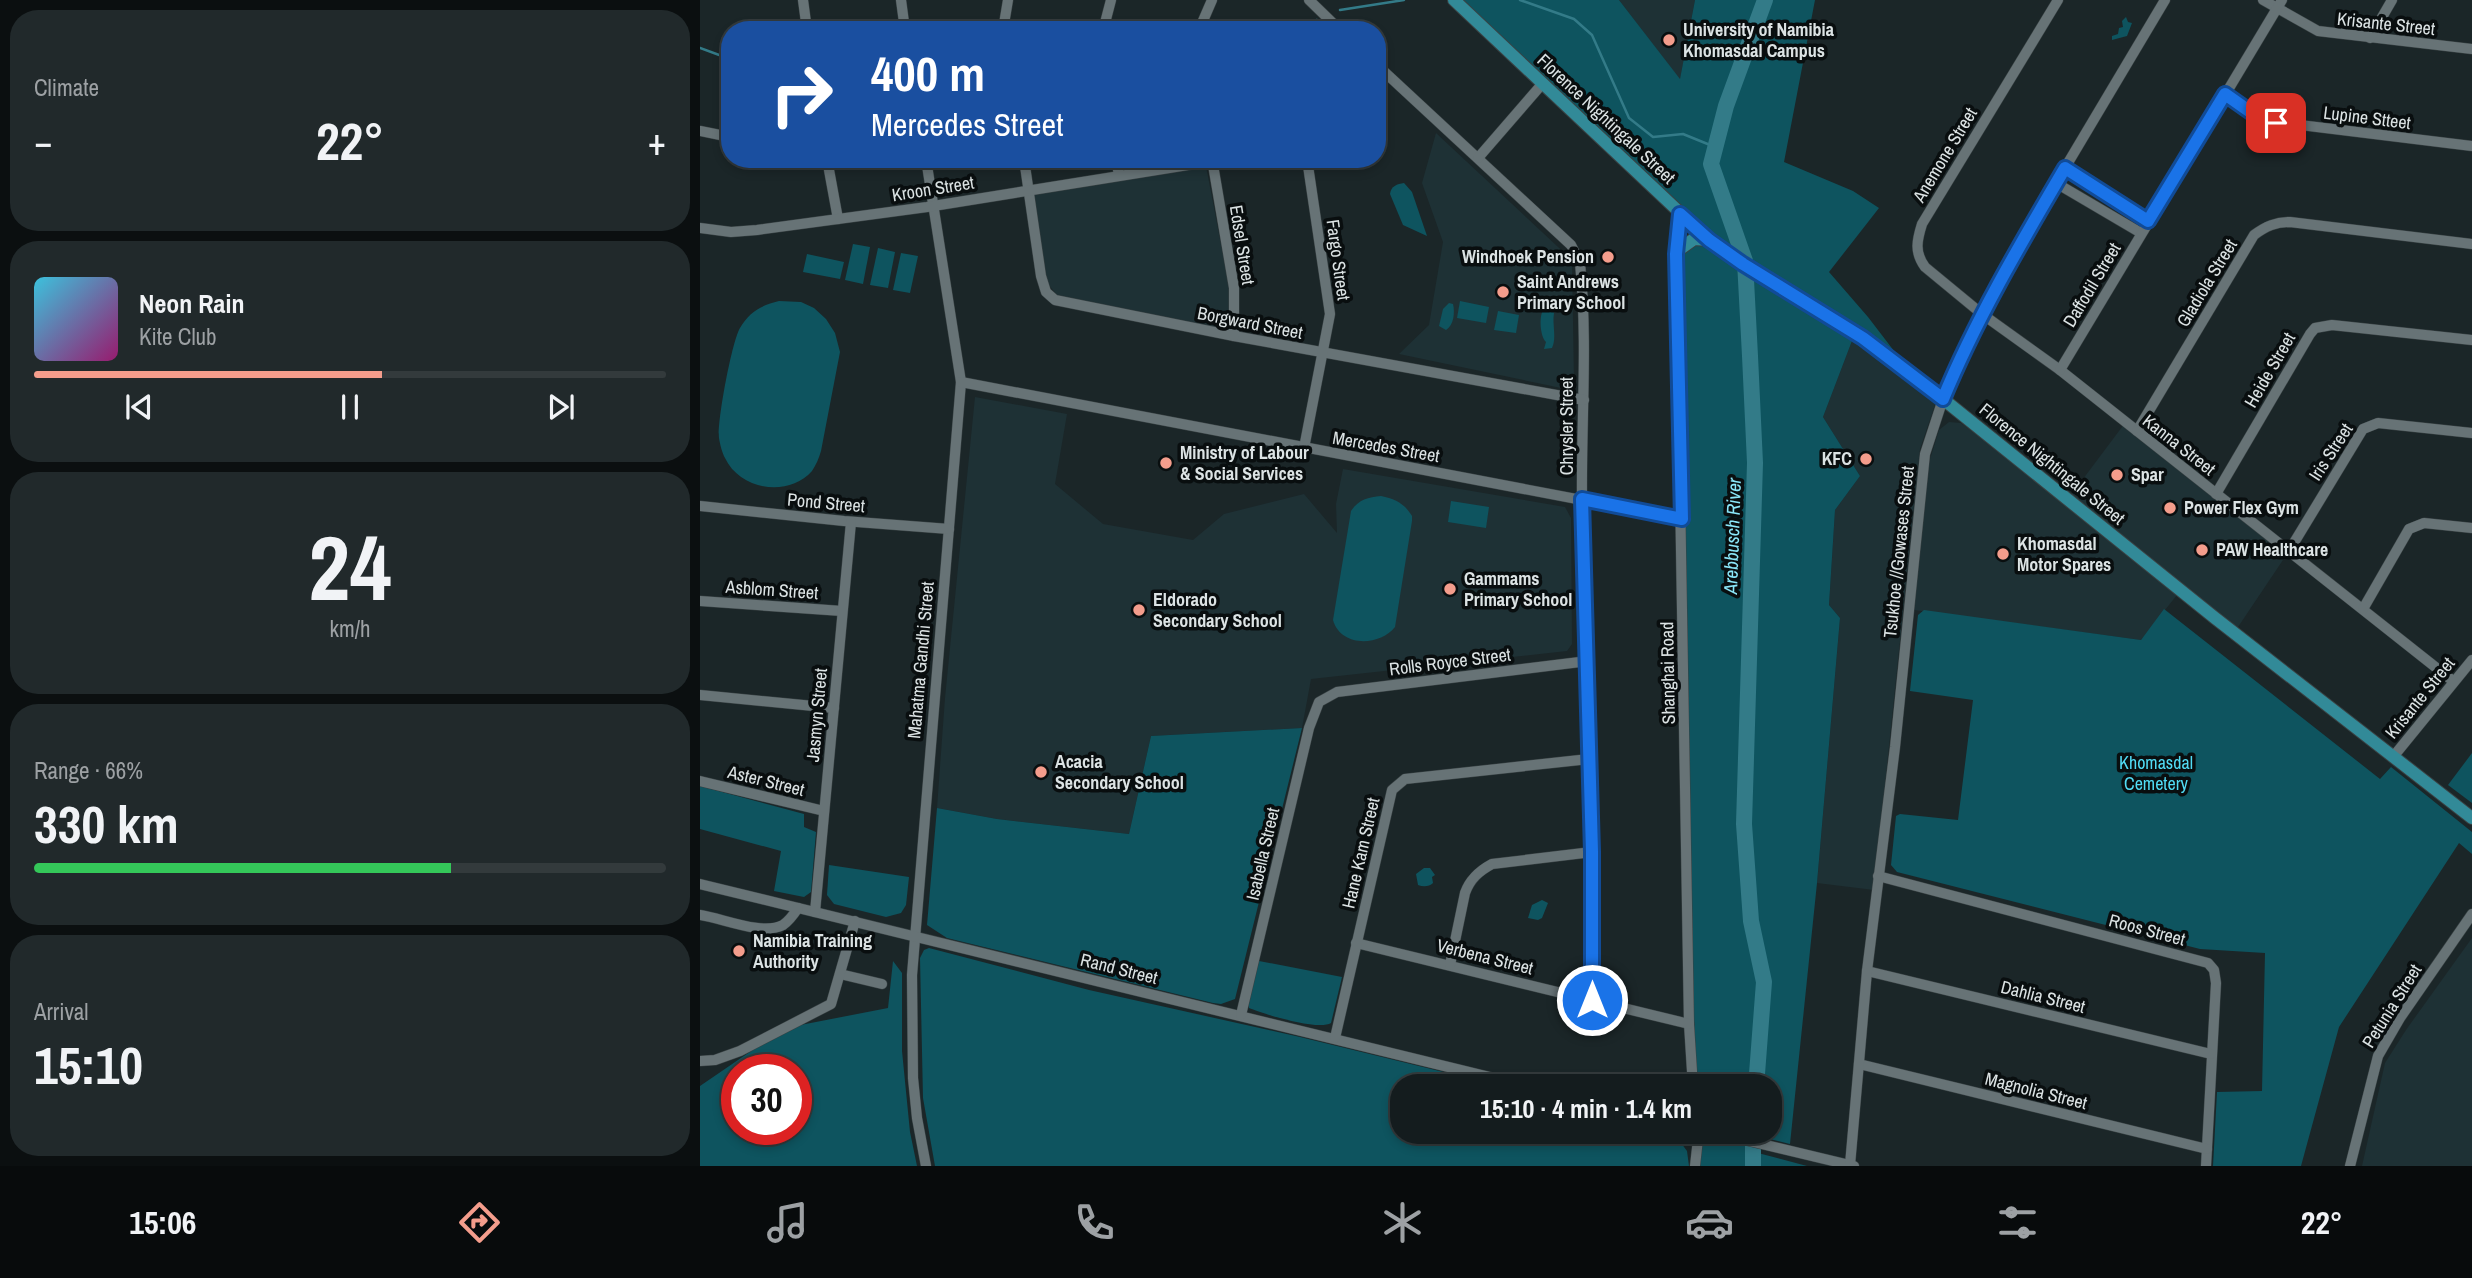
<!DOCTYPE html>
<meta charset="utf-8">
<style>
:root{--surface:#141c1e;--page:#21292b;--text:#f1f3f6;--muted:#9da1a4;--line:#333a3c;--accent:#f49d8c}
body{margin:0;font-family:"Archivo Narrow",sans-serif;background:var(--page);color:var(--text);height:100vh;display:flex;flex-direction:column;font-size:26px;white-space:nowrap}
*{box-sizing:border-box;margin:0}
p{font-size:23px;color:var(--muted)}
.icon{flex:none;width:38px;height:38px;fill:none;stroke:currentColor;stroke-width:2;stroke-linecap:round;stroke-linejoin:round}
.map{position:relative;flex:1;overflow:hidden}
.side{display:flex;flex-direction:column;gap:10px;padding:10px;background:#0b0f10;width:700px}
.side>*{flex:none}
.banner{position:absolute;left:21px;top:21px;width:665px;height:147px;border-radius:28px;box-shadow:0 4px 10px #0003,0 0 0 2px var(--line);background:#1a4fa0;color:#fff;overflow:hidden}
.speed{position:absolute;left:21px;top:1054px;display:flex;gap:14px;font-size:35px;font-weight:700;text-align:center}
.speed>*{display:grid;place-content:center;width:91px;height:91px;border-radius:50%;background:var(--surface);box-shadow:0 4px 10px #0003,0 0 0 2px var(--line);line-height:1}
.speed .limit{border:10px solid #d22;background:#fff;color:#111}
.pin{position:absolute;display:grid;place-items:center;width:60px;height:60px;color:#fff;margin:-30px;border-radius:14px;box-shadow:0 4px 10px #0006}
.me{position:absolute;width:77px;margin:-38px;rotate:0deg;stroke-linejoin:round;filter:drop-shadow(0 0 5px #0008)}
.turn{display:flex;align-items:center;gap:24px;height:147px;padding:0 35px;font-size:32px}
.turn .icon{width:91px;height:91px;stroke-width:2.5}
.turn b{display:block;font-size:49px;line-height:60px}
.big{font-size:52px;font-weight:700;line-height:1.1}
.side .card{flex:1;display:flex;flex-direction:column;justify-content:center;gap:10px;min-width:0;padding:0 24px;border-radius:28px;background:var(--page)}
.side .dial{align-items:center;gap:0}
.dial b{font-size:91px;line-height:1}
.song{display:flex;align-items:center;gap:21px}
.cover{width:84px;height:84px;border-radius:10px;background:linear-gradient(135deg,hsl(190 70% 55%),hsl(320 70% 35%))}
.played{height:7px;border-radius:4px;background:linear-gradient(90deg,var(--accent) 55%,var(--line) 55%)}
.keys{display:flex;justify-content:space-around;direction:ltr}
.heat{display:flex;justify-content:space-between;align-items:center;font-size:38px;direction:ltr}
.charge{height:10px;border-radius:5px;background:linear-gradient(90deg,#34c759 66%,var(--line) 0)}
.trip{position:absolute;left:690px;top:1074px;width:392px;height:70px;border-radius:28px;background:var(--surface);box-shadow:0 4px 10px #0003,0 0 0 2px var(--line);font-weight:700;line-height:70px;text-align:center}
.tabs{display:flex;height:112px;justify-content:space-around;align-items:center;background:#080b0c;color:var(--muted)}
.tabs .icon{width:49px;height:49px}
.tabs .on{color:var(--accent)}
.tabs b{font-size:32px;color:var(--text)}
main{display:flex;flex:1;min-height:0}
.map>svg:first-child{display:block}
.built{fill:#1e3135}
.green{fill:#0e545f;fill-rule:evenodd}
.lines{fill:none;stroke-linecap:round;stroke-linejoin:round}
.stream{stroke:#337b88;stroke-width:2.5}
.river{stroke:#337b88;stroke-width:16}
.minor-casing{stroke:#394244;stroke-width:11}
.major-casing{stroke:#394244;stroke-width:14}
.minor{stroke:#677376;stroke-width:10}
.major{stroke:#328a98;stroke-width:12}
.route-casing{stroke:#114b97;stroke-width:18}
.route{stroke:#1a73e8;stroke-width:12}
.poi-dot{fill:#f49d8c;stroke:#090e0f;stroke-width:2.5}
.labels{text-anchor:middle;stroke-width:7;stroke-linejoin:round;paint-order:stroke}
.street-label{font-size:18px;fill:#dce3e4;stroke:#090e0f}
.poi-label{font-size:18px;font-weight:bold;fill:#dce3e4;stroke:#090e0f;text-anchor:start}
.park-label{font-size:18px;fill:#51dcf5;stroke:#090e0f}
.water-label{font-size:19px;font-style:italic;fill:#8be8fa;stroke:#090e0f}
</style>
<main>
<section class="side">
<div class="card"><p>Climate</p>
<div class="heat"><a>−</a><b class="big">22°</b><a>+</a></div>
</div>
<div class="card">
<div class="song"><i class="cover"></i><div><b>Neon Rain</b><p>Kite Club</p></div></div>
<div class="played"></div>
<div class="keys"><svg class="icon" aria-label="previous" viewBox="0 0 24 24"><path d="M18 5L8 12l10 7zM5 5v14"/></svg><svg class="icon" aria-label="pause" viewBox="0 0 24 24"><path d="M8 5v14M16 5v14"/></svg><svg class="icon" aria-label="next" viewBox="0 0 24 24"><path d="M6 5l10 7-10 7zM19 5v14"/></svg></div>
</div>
<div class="card dial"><b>24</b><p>km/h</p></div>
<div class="card"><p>Range · 66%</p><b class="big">330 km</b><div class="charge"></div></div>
<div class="card"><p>Arrival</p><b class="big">15:10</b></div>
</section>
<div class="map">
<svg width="1772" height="1166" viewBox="0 0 1772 1166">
<rect width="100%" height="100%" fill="#1b2628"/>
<g class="built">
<path d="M 919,0 L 995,0 L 980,80 Z"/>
<path d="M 736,133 L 872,260 L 874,383 L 866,389 L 699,354 L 729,325 L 743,242 L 722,183 Z"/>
<path d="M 506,166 L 529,286 L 529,331 L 360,299 L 345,280 L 334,192 Z"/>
<path d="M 1155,333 L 1236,402 L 1220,449 L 1174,890 L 1117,883 L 1140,618 L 1129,605 L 1135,510 L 1160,476 L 1123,417 Z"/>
<path d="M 275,397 L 367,414 L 355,484 L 403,524 L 493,540 L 524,514 L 604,494 L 637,533 L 636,504 L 643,469 L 865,507 L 871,518 L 872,644 L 867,651 L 611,679 L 602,728 L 451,736 L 429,834 L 297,819 L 237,808 L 245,698 Z"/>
<path d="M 1249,422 L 1261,423 L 1368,499 L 1425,423 L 1589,551 L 1534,633 L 1481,590 L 1441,640 L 1214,610 L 1226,472 L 1239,430 Z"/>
<path d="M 1772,938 L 1772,1166 L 1662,1166 L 1685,1063 L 1706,1030 Z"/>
</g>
<g class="green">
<path d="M 754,0 L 919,0 L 980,79 L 995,0 L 1115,0 L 1084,162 L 1153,191 L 1179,208 L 1129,272 L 1168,317 L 1214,377 L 1155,333 L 1123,417 L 1160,476 L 1135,510 L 1129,605 L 1140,618 L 1117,883 L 1090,1144 L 1041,1132 L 1069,1132 L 1069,1087 L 993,1087 L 980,249 L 1001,238 Z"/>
<path d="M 1426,17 L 1428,22 L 1432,23 L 1427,36 L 1412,40 L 1412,36 L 1418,34 L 1419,28 L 1423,27 L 1422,21 Z"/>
<path d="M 704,183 L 712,192 L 727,236 L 703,225 L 690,194 C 691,186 697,184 704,183 Z"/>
<path d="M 153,244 L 170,247 L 163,284 L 145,280 Z"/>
<path d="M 178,248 L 195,252 L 188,288 L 170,285 Z"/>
<path d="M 201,253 L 218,256 L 210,293 L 193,290 Z"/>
<path d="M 107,254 L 144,262 L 140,279 L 103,272 Z"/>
<path d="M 79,301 L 101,302 L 114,308 L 126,319 L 135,333 L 140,352 L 121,451 C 119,458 116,465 112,471 C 88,498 40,490 25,458 C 22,453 20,444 19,438 C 17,422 32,341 40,328 C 49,312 62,305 79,301 Z"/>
<path d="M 760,301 L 789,307 L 786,323 L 757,318 Z"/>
<path d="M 843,301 L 854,313 C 852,325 857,338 852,348 L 844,349 L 846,342 C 840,336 839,317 843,310 L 837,308 L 838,304 Z"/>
<path d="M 749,303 L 753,304 C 755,312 754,325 746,330 L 739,326 L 743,309 Z"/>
<path d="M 798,311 L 819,315 L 816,333 L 794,330 Z"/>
<path d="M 681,496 C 695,499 704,503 712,516 L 712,521 L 695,627 C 680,646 641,648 633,620 L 651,511 C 658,500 668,497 681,496 Z"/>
<path d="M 751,501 L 789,507 L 786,528 L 748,522 Z"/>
<path d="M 1464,609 L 1680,779 L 1691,767 L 1772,832 L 1772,854 L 1759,843 L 1639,1027 L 1601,1166 L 1513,1166 L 1517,1092 L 1562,1091 L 1565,953 L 1500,949 L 1197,872 L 1191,865 L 1196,816 L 1200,814 L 1258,820 L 1273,700 L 1210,691 L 1218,615 L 1224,610 L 1441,640 Z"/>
<path d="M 602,728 L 535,999 L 521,1004 L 513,1003 L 247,938 L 227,925 L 237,808 L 297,819 L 429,834 L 451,736 Z"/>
<path d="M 1772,753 L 1772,803 L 1748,785 Z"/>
<path d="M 0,786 L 104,814 L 104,827 L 116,832 L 111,892 L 104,897 L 74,891 L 81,851 L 0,829 Z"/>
<path d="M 129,865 L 209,877 L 206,905 L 201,913 L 186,917 L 134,904 L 127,895 Z"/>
<path d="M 724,868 L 730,868 L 735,875 L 732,877 L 733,883 C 729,887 723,887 718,885 L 716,874 Z"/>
<path d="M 842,900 L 848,903 L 842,918 L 838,920 L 828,918 L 832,905 Z"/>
<path d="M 229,948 L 389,990 L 600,1037 L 805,1087 L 702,1087 L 702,1132 L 973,1132 L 987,1151 L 989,1166 L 235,1166 L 223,1098 L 220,958 L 224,950 Z"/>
<path d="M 193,961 L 202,973 L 202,1051 L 210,1132 L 217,1166 L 0,1166 L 0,1086 L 85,1028 L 188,1008 ZM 37,1069 L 96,1069 L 96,1129 L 37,1129 Z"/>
<path d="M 559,961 L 642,977 L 631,1023 C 618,1031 564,1014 549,1008 L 548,1003 Z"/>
<path d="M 1004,1134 L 1053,1142 L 1053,1166 L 995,1166 Z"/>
<path d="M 1058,1153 L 1107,1166 L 1055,1166 L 1055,1154 Z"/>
</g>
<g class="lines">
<g class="stream">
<path d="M 820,0 L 874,19 L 892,35 L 929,118 L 953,137 L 983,134 L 1015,147"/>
<path d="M 640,10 L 704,0"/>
<path d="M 595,30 L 617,20"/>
<path d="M 0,48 L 30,59"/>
</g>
<g class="river">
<path d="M 1056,1087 L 1064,982 L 1051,921 L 1044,824 L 1055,463 L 1050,356 L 1045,261 L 1011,164 L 1026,106 L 1065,0"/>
<path d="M 1053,1166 L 1053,1132"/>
</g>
<g class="minor-casing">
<g id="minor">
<path d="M 103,0 L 107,30"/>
<path d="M 201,0 L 205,30"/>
<path d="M 609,0 L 640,30"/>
<path d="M 1358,0 L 1222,224 C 1217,240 1214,252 1225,267 L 1282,314 L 1360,370 L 1753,681"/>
<path d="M 1563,0 L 1618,31 L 1772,49"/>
<path d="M 405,23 L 411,0"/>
<path d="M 303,30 L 308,0"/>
<path d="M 499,30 L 512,0"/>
<path d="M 1670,38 L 1692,0"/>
<path d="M 677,65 L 871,245 L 880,263 C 888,342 881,422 882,502 C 886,668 892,834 892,1000"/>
<path d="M 1525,94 L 1567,121 L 1772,146"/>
<path d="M 0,131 L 30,137"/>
<path d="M 778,158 L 843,83"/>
<path d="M 127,159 L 138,219"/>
<path d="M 226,159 L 261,382 L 212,975 L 213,1078 L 217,1118 L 226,1166"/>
<path d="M 324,159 L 341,276 L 346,292 L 355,300 L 534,336 L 884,400"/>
<path d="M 416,159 L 419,175"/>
<path d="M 512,159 L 534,288 L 534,336"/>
<path d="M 1365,168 L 1448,221"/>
<path d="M 1356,183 L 1441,233"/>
<path d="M 980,214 L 976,254 L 989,1024 L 993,1087"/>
<path d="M 0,228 L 31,232 L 57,230 L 227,207 L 513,161"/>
<path d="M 1360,370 L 1582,0"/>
<path d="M 261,382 L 982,519"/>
<path d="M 1437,431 L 1554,235 C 1566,226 1576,222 1590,222 L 1772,244"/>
<path d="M 604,448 L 630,314 L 607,159"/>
<path d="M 1516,494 L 1610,334 L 1615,328 L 1632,325 L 1772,340"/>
<path d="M 0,506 L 144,521 L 249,529"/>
<path d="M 1589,551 L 1663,429 L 1678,423 L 1772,433"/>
<path d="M 0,601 L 142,611"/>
<path d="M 1663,609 L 1709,529 L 1724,523 L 1772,528"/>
<path d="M 0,695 L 134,708"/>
<path d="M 1693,757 L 1772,660"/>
<path d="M 0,781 L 124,811"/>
<path d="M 1178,876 L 1508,963 L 1514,970 L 1516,983 L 1506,1166"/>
<path d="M 0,884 L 830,1087"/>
<path d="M 115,912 L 151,522"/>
<path d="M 0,915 C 22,918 62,936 83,925 C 89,921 94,914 98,908"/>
<path d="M 656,943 L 989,1024"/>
<path d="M 750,965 L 765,893 C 770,879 779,871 792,864 L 892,852"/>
<path d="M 1167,971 L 1511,1054"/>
<path d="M 140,974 L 182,984"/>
<path d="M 541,1015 L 609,728 L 619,702 L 637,692 L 888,661"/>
<path d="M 635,1038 L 692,790 L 705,779 L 889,759"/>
<path d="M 0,1061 L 15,1060 L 40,1051 L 131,1004 L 155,921"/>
<path d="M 1159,1064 L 1507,1149"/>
<path d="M 982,1132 L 993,1140 L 1000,1138 L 1005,1132"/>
<path d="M 1004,1134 L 1024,1135 L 1154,1166"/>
<path d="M 1150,1165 L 1167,971 L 1195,747 L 1225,454 L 1243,399 L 1259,360 L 1282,314 L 1356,183 L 1465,0"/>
<path d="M 995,1166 L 998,1139"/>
<path d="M 1650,1166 L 1678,1056 L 1700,1018 L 1772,914"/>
</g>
</g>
<g class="major-casing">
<g id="major">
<path d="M 754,0 L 1009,240 L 1052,270 L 1163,338 L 1243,399 L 1515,618 L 1772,818"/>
<path d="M 980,249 L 994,239 L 1009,240"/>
</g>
</g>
<use href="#minor" class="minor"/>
<use href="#major" class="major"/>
</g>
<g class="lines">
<g class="route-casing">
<path id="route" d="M 892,1000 L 892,852 L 882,499 L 982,519 L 976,254 L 980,214 L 1009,240 L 1043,264 L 1163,338 L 1243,399 C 1276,319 1321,243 1365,168 L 1448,221 L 1525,94 L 1559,118 L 1576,123"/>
</g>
<use href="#route" class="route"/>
</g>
<g class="poi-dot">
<circle cx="969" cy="40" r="7"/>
<circle cx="908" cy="257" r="7"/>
<circle cx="803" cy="292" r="7"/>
<circle cx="1166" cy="459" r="7"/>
<circle cx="466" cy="463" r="7"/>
<circle cx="1417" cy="475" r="7"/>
<circle cx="1470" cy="508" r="7"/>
<circle cx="1502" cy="550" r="7"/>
<circle cx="1303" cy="554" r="7"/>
<circle cx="750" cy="589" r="7"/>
<circle cx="439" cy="610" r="7"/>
<circle cx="341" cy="772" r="7"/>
<circle cx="39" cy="951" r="7"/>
</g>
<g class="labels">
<g class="street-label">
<text transform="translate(1686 24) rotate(6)" y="6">Krisante Street</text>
<text transform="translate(1667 118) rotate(7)" y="6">Lupine Stteet</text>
<text transform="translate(906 119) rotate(43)" y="6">Florence Nightingale Street</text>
<text transform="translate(1245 155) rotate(-59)" y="6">Anemone Street</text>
<text transform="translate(233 189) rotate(-9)" y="6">Kroon Street</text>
<text transform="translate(542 245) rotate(81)" y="6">Edsel Street</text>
<text transform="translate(638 260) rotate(82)" y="6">Fargo Street</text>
<text transform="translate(1507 283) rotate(-59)" y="6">Gladiola Street</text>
<text transform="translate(1392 285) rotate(-59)" y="6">Daffodil Street</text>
<text transform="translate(550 323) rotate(11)" y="6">Borgward Street</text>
<text transform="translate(1570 370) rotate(-60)" y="6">Heide Street</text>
<text transform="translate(867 426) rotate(-90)" y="6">Chrysler Street</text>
<text transform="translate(1479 445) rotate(38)" y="6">Kanna Street</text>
<text transform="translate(686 447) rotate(10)" y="6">Mercedes Street</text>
<text transform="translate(1631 452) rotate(-57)" y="6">Iris Street</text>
<text transform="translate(1352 464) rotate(39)" y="6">Florence Nightingale Street</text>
<text transform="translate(126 503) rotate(5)" y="6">Pond Street</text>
<text transform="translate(1199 552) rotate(-84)" y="6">Tsukhoe //Gowases Street</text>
<text transform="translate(72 590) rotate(4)" y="6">Asblom Street</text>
<text transform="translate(221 660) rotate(-85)" y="6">Mahatma Gandhi Street</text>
<text transform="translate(750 662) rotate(-7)" y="6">Rolls Royce Street</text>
<text transform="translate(968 673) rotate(-91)" y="6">Shanghai Road</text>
<text transform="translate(1720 698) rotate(-51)" y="6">Krisante Street</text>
<text transform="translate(117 715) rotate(-85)" y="6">Jasmyn Street</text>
<text transform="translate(66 781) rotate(14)" y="6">Aster Street</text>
<text transform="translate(661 853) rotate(-77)" y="6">Hane Kam Street</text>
<text transform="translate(563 854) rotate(-77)" y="6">Isabella Street</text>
<text transform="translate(1447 930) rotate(15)" y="6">Roos Street</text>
<text transform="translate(785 957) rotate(14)" y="6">Verbena Street</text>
<text transform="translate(419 969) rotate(14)" y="6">Rand Street</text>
<text transform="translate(1343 997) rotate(14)" y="6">Dahlia Street</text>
<text transform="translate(1692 1006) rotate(-58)" y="6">Petunia Street</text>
<text transform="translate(1336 1091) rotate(14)" y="6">Magnolia Street</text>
</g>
<g class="poi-label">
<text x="983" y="36">University of Namibia<tspan x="983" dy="21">Khomasdal Campus</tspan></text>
<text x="894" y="263" text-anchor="end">Windhoek Pension</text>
<text x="817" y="288">Saint Andrews<tspan x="817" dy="21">Primary School</tspan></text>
<text x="480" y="459">Ministry of Labour<tspan x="480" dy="21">&amp; Social Services</tspan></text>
<text x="1152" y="465" text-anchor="end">KFC</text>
<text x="1431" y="481">Spar</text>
<text x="1484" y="514">Power Flex Gym</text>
<text x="1317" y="550">Khomasdal<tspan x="1317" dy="21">Motor Spares</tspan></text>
<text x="1516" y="556">PAW Healthcare</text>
<text x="764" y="585">Gammams<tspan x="764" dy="21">Primary School</tspan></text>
<text x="453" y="606">Eldorado<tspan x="453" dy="21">Secondary School</tspan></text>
<text x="355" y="768">Acacia<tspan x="355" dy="21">Secondary School</tspan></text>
<text x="53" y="947">Namibia Training<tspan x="53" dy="21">Authority</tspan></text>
</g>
<g class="park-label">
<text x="1456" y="769">Khomasdal<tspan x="1456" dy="21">Cemetery</tspan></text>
</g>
<g class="water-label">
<text transform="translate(1032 536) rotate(-88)" y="7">Arebbusch River</text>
</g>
</g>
</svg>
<div class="speed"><div class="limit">30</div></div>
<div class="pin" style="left:1576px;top:123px;background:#d93025"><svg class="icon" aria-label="arrive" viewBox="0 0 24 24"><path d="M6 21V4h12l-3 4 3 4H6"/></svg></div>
<svg class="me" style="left:892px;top:1000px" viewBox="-20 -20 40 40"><circle r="17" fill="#1a73e8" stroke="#fff" stroke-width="3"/><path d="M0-11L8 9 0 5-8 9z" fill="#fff"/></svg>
<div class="trip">15:10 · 4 min · 1.4 km</div>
<div class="banner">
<div class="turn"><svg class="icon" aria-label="right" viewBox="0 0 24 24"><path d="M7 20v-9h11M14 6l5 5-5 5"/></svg><div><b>400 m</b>Mercedes Street</div></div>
</div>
</div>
</main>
<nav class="tabs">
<b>15:06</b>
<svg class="icon on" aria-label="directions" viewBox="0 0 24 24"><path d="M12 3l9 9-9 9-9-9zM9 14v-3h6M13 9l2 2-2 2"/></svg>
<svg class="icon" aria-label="music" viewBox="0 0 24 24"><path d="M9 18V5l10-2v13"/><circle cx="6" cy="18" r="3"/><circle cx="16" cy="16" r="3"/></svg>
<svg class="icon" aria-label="phone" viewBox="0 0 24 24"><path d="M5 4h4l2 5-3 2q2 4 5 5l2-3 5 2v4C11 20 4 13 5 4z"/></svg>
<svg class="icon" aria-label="climate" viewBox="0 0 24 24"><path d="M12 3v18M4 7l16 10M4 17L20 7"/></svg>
<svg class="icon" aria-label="car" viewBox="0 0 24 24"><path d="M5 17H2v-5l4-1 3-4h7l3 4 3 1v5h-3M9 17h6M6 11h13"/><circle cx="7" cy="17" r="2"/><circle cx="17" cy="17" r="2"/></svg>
<svg class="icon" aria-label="filters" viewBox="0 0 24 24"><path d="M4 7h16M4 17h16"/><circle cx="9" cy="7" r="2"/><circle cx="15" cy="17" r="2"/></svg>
<b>22°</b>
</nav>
